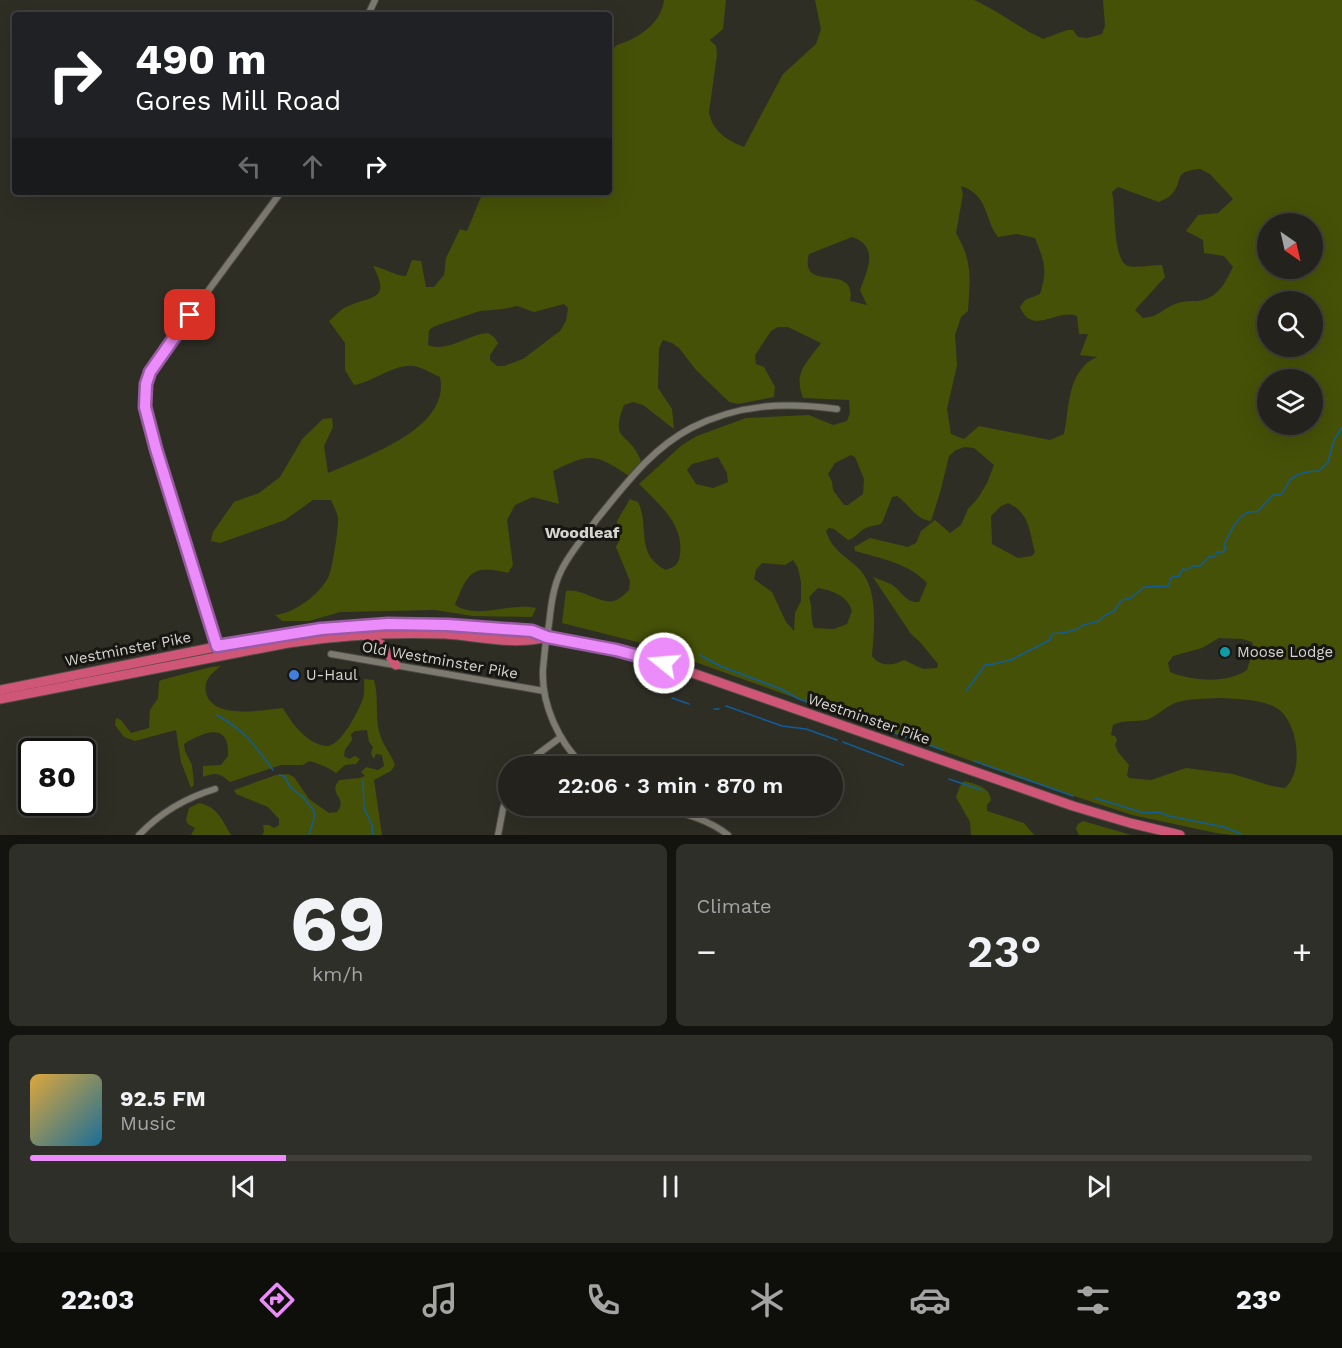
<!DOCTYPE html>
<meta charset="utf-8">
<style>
:root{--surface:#23221c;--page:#2f2f29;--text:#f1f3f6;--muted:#a3a4a3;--line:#403f3b;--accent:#ec8cfb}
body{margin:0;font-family:"Work Sans",sans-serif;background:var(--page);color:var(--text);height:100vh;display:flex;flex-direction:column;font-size:22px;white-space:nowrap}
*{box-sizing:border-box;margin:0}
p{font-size:20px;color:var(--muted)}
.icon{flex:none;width:33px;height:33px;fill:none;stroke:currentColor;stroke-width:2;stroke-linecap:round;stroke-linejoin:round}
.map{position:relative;height:835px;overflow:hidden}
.side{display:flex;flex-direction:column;gap:9px;padding:9px;background:#13130f;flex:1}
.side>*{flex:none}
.hud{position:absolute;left:12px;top:12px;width:600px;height:183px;border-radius:6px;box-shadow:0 6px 24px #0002,0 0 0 2px var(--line);background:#202124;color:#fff;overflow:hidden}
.needle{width:39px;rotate:146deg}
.controls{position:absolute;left:1257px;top:213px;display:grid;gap:12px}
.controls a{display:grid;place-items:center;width:66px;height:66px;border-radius:50%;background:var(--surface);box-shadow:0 6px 24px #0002,0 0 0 2px var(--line);font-size:30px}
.speed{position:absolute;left:18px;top:738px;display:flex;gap:12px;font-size:30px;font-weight:700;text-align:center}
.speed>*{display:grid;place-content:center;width:78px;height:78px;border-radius:50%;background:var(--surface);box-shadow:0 6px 24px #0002,0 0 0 2px var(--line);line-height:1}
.speed .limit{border:3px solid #111;border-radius:9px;background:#fff;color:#111}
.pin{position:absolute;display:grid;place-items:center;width:51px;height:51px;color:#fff;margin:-26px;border-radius:12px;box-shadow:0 3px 9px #0006}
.me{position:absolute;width:66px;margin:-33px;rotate:287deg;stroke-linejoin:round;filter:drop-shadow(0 0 4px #0008)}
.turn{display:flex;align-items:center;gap:21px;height:126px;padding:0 24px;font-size:27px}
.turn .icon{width:78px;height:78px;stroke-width:2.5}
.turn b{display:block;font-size:42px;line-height:51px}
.lanes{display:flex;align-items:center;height:57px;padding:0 24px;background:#0003;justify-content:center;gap:30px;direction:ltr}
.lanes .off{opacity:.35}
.big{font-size:45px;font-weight:600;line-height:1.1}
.side .card{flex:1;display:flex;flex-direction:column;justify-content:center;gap:9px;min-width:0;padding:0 21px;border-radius:9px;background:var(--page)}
.side .dial{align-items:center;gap:0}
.dial b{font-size:78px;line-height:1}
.song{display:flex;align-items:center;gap:18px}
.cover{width:72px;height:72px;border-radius:9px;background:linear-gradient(135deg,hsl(40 70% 55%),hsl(200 70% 35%))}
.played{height:6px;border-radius:3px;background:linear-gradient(90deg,var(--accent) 20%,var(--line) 20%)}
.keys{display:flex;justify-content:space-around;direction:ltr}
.heat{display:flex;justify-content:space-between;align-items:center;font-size:33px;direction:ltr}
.side .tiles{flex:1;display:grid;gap:9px;grid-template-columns:1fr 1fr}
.card:last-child{grid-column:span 2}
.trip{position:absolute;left:498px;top:756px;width:345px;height:60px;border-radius:30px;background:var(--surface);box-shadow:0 6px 24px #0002,0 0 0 2px var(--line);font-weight:600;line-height:60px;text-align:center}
.dock{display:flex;height:96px;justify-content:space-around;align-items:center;background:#0e0e0b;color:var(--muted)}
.dock .icon{width:42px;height:42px}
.dock .current{color:var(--accent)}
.dock b{font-size:27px;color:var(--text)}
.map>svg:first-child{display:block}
.green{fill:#455107;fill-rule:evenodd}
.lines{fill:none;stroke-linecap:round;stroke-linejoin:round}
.stream{stroke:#115d9a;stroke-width:1.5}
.minor-casing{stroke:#4c4b44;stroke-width:8}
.highway-casing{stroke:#4c4b44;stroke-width:11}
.minor{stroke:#7d7b70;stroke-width:6}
.highway{stroke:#cf5676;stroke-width:9}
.route-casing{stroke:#995ba3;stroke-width:15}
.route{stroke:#ec8cfb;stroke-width:10}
.culture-dot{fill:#0f9aa8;stroke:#171612;stroke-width:2}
.shop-dot{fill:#3f7fe0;stroke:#171612;stroke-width:2}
.labels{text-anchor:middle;stroke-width:6;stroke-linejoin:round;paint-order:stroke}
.street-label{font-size:15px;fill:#d6d5cf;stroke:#171612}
.poi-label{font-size:15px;fill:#d6d5cf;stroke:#171612;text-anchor:start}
.neighbourhood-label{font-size:16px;font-weight:bold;fill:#d6d5cf;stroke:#171612}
</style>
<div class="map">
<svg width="1342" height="835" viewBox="0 0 1342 835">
<rect width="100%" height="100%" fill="#2f2e25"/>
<g class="green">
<path d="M 664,0 L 726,0 L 723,29 L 710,40 L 716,46 L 717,55 L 709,112 C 712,131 728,141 744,147 L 783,74 L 816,44 L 821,29 L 815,0 L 974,0 C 999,11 1019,28 1043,39 L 1067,30 L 1073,30 L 1078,37 L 1087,38 L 1102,34 L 1105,26 L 1103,0 L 1342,0 L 1342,835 L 1232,835 L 1216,833 L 1132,815 L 1016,777 L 645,644 L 562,623 L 566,591 C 583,588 598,604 613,601 C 619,600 625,594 629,590 L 630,581 L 616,547 L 620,539 L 617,521 L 630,499 L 638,502 C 650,525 634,554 666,570 C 675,567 679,564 680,554 C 684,524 659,504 639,484 L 682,445 L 697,436 L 746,418 L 809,415 L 833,425 L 847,421 L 850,413 L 849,400 L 803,398 C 793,372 807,363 821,343 L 788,327 L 778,327 L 771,331 L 755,355 L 756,364 L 764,367 L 775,387 L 774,397 L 738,404 L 729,402 L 696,370 L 679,348 L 672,343 L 663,340 L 659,348 L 658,388 L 672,409 L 674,429 L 643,405 L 633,402 L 624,405 C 609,443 630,431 641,461 L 629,476 C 595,453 590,453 553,471 L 559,504 L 533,497 L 515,505 L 507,520 L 513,565 L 508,573 C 472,563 467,574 455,605 C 478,620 512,602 536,608 L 532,617 L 473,616 L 435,610 L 340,612 L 309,621 L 282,621 L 275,615 C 294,613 318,596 328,578 C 332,571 339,527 338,518 C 337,512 333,505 331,500 L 313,500 L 285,520 L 220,543 L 211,541 L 213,532 L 234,502 L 259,493 L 280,477 L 303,438 L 323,419 L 332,418 L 333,427 L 324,446 L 328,473 C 364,457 451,429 440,377 C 433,374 425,369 418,367 C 398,360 374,382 354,385 L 345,370 L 345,343 L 329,321 C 334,317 339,311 344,308 C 368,295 393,303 373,266 C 385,268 394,276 406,276 L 412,260 L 421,261 L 426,287 L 434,287 L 444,275 L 446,258 L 460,229 L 467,231 L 483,192 L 609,192 L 609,54 C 617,42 620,45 632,39 C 648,31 662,18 664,0 ZM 1200,169 L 1210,174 L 1233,199 L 1218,213 L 1198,215 L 1186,231 L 1203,240 L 1204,253 L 1224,256 L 1233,267 C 1225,283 1218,299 1197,301 C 1190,301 1180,301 1173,305 C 1159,311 1161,316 1143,318 L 1135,310 L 1165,277 L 1162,265 C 1155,265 1134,268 1128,266 C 1112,260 1116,206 1112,192 L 1118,187 L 1159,202 C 1163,200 1170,197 1172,194 C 1185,179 1171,172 1200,169 ZM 961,186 C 989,195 984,219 998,237 L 1017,234 L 1035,238 C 1044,261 1048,269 1040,294 L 1025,300 L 1020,307 C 1033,337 1056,308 1077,316 L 1079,334 L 1088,334 L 1080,355 L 1097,357 C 1094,359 1088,361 1085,365 C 1067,383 1069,411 1064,434 L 1050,440 L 979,426 L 964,439 L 951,434 L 947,409 L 957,365 L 955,335 L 961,317 L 968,311 C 970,279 973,262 956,233 L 963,194 ZM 1268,224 L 1312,224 L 1312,268 L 1268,268 ZM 852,237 C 880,246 867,271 860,290 L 867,305 L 850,301 C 858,261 798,295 809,254 ZM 1268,302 L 1312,302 L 1312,346 L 1268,346 ZM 564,304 L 568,308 L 566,321 L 560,331 L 523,359 L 504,366 L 497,366 L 490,360 L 490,355 L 498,343 L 494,337 L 488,333 C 469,334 447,353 428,345 L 429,330 L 435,326 L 480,311 L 503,309 L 517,306 L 534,312 ZM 1268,380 L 1312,380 L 1312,424 L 1268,424 ZM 965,447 L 974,448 L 994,465 L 987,483 L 978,498 L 968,509 L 961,525 L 950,533 L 935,520 L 921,531 L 916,543 L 908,547 L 870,538 L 854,547 L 855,551 C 879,558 909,563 927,583 L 919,602 C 907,603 903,594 895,587 C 889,582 880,580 873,577 L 911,634 L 919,641 L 938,664 L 937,668 L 923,669 L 904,660 C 893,666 880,667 872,656 C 874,629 880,586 856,566 C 842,554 832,549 826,531 L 829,528 L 834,529 L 848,540 C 856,538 859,531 866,528 C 872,525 877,526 882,523 L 892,497 L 897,496 C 909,504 916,520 931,521 L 940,493 L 949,456 L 956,450 ZM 851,455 L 855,457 L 864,479 L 863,494 L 848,505 L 844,505 L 833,490 L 832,482 L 828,474 L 835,463 ZM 718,457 L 727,473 L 728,482 L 713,488 L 696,484 L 687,470 L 692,464 ZM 1008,503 C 1030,513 1029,531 1035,552 L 1032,556 L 1018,558 L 992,544 L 991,516 L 1001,506 ZM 793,560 L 798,568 L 801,582 L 801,601 L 795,613 L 794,631 L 786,622 L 772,592 L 754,579 L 756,570 L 762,563 L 785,565 ZM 818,588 C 833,591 847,595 852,611 L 847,624 L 834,629 L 814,628 C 810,619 813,607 809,597 ZM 1219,638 L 1243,639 L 1252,642 L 1254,647 L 1247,670 C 1226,684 1193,681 1170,672 L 1168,663 L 1173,656 L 1202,648 ZM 1219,698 C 1237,699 1259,699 1275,707 C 1298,719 1305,771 1285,788 L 1272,786 L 1233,774 L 1186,768 L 1151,780 L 1129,778 L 1127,775 L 1129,765 L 1118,752 L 1115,745 L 1117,740 L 1115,736 L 1111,735 L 1113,725 C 1124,719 1136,723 1149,719 C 1158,715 1164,708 1173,704 C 1186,698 1205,699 1219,698 Z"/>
<path d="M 221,666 C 212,673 203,680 206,693 C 213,720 262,710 283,708 C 291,723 309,746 328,746 C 341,745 360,709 363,698 C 365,692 364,685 364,679 L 374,680 C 379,697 375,714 379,731 C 382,745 391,753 395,765 L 391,771 L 374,780 L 382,835 L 262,835 L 264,832 L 263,825 L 269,825 L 274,828 L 279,825 L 279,819 L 268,807 L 236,794 L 234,790 L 276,775 L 288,774 L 294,777 L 309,799 L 329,813 L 337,812 C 349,797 327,795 339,780 L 360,778 L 365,776 L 361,772 L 366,767 L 378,770 L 384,766 L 382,755 L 376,754 L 374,759 L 371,754 L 373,747 L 369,742 L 367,730 L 355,731 L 351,734 L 352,740 L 345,750 L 344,756 L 349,759 L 355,756 L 360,759 L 356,764 L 345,765 L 336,773 C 330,768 317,763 309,761 L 303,765 L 281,765 L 230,782 C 220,773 215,772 203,777 L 203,766 L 221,765 L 228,756 C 230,722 205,731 184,744 L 185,751 L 192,765 L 194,785 L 191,788 L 181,762 L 176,730 L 135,741 L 124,737 L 115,725 L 116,718 L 121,720 L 131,733 L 149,728 L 150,710 L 158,698 L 159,682 L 161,680 L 211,667 Z"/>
<path d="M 964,781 C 975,784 989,786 991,800 L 987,805 L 987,811 L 1024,823 L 1034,835 L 971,835 L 970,822 L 956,797 L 960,786 Z"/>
<path d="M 199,803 C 218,807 222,820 231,835 L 191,835 L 195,828 L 188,824 L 186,820 L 189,808 Z"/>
<path d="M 1083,821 L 1131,835 L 1079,835 L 1076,829 L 1078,824 Z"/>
</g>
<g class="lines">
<g class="stream">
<path d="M 700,655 L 720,666 L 781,689 L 799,699 L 943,750"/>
<path d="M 966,691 L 986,664 L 989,665 L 1011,660 L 1050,640 L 1051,636 L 1055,633 C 1064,635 1070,630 1078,629 L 1083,625 L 1099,621 L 1104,616 L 1114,611 L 1122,600 L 1131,598 L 1144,587 L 1168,586 L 1171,578 L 1175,576 L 1178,577 L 1183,569 L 1187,570 L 1193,566 L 1200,566 L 1209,557 L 1215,556 L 1217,552 L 1223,552 L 1226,548 L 1224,545 C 1231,531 1240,508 1257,512 L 1273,495 L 1280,495 C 1285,491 1285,489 1288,483 C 1293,473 1310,471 1319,471 L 1328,462 L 1334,440 L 1342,427"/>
<path d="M 672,698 L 689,704"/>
<path d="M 726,706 L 782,726 L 806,729 L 837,740"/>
<path d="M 714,709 L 719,709"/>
<path d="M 217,715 C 245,731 254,744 273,770"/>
<path d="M 843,742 L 903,765"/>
<path d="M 974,761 L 1073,796"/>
<path d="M 279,775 L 284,776 L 291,788 L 303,797 L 314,811 L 314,819 L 309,835"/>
<path d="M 949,779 L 981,790"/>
<path d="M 363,781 L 364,808 L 372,825 L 373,835"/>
<path d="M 1095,798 L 1144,813 L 1158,812 L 1169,816 L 1224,827 L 1241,834"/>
</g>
<g class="minor-casing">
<g id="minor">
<path d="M 368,15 L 375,0"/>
<path d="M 218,649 L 148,421 C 143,398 145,381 157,360 L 281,192"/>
<path d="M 331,654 L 544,691"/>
<path d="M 525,766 L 538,754 L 561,737"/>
<path d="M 584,766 C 559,743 541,704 543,669 C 544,654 546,639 549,624 C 551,606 553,587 561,571 C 570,552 585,536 597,519 C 625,485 651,449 691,428 C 738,404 785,402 837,409"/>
<path d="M 655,806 C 681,813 707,818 728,835"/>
<path d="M 139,835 C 161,812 185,798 215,789"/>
<path d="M 498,835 L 503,809 L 508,793"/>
</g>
</g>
<g class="highway-casing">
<g id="highway">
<path d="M 366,636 L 382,645 L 396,665"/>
<path d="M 0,690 L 265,637 L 321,629 L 415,624 L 532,631 L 547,637 L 602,647 L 664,663 L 1073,806 L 1130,823 L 1180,835"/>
<path d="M 0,699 L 288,643 C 340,635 393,632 445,634 C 479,636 514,646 547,637"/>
</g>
</g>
<use href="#minor" class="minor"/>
<use href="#highway" class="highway"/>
</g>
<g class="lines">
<g class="route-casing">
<path id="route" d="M 190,315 L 150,372 L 146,384 L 145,407 L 156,449 L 217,646 L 321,629 L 388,624 L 448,625 L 532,631 L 547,637 L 616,650 L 664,663"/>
</g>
<use href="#route" class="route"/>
</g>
<circle class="culture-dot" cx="1225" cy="652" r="6"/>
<circle class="shop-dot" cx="294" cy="675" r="6"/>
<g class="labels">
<g class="street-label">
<text transform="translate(128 649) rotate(-11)" y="5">Westminster Pike</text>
<text transform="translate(440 660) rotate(10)" y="5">Old Westminster Pike</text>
<text transform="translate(869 719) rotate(19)" y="5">Westminster Pike</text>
</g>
<g class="poi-label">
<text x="1237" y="657">Moose Lodge</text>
<text x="306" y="680">U-Haul</text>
</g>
<g class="neighbourhood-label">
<text x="582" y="538">Woodleaf</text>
</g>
</g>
</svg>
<div class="controls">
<a><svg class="needle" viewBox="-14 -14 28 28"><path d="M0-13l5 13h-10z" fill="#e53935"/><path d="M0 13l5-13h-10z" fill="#a3a4a3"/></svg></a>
<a><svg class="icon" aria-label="search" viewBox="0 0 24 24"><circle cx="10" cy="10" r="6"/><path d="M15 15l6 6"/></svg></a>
<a><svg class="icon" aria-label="layers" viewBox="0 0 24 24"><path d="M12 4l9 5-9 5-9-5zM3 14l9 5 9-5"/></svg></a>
</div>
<div class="speed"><div class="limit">80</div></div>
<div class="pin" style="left:190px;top:315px;background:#d93025"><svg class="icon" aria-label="arrive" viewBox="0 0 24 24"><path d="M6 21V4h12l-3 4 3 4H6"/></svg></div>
<svg class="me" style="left:664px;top:663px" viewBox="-20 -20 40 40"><circle r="17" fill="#ec8cfb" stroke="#fff" stroke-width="3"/><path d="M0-11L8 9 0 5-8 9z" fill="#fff"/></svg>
<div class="trip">22:06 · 3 min · 870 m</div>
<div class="hud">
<div class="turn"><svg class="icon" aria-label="right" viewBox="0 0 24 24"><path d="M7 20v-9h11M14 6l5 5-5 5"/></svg><div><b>490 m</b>Gores Mill Road</div></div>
<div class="lanes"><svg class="icon off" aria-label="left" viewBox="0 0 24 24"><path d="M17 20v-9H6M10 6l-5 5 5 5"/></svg><svg class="icon off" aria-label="ahead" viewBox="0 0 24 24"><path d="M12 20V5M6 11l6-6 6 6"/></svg><svg class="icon" aria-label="right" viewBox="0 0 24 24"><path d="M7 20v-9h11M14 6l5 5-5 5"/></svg></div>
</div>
</div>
<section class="side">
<div class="tiles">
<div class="card dial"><b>69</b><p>km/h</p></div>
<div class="card"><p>Climate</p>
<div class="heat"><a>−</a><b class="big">23°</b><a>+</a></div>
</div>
<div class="card">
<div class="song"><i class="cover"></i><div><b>92.5 FM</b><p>Music</p></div></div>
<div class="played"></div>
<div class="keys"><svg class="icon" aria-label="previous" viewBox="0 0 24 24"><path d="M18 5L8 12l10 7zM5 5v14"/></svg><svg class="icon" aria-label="pause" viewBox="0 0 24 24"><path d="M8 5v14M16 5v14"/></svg><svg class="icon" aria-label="next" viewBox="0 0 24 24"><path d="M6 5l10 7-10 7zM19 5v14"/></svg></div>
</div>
</div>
</section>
<nav class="dock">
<b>22:03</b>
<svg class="icon current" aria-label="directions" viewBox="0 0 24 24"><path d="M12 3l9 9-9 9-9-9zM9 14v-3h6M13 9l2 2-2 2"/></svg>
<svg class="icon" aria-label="music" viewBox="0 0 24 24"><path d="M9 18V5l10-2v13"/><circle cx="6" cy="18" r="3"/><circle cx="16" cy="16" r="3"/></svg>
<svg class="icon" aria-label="phone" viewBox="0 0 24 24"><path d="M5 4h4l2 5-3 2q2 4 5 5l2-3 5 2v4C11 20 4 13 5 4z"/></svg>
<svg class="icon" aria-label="climate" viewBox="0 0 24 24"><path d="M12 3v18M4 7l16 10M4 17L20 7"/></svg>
<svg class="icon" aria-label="car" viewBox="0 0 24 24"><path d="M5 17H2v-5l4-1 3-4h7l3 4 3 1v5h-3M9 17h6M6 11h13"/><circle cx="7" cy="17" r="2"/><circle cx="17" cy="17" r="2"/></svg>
<svg class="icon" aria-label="filters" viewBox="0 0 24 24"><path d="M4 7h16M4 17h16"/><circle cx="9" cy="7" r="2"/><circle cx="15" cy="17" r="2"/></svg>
<b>23°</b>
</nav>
